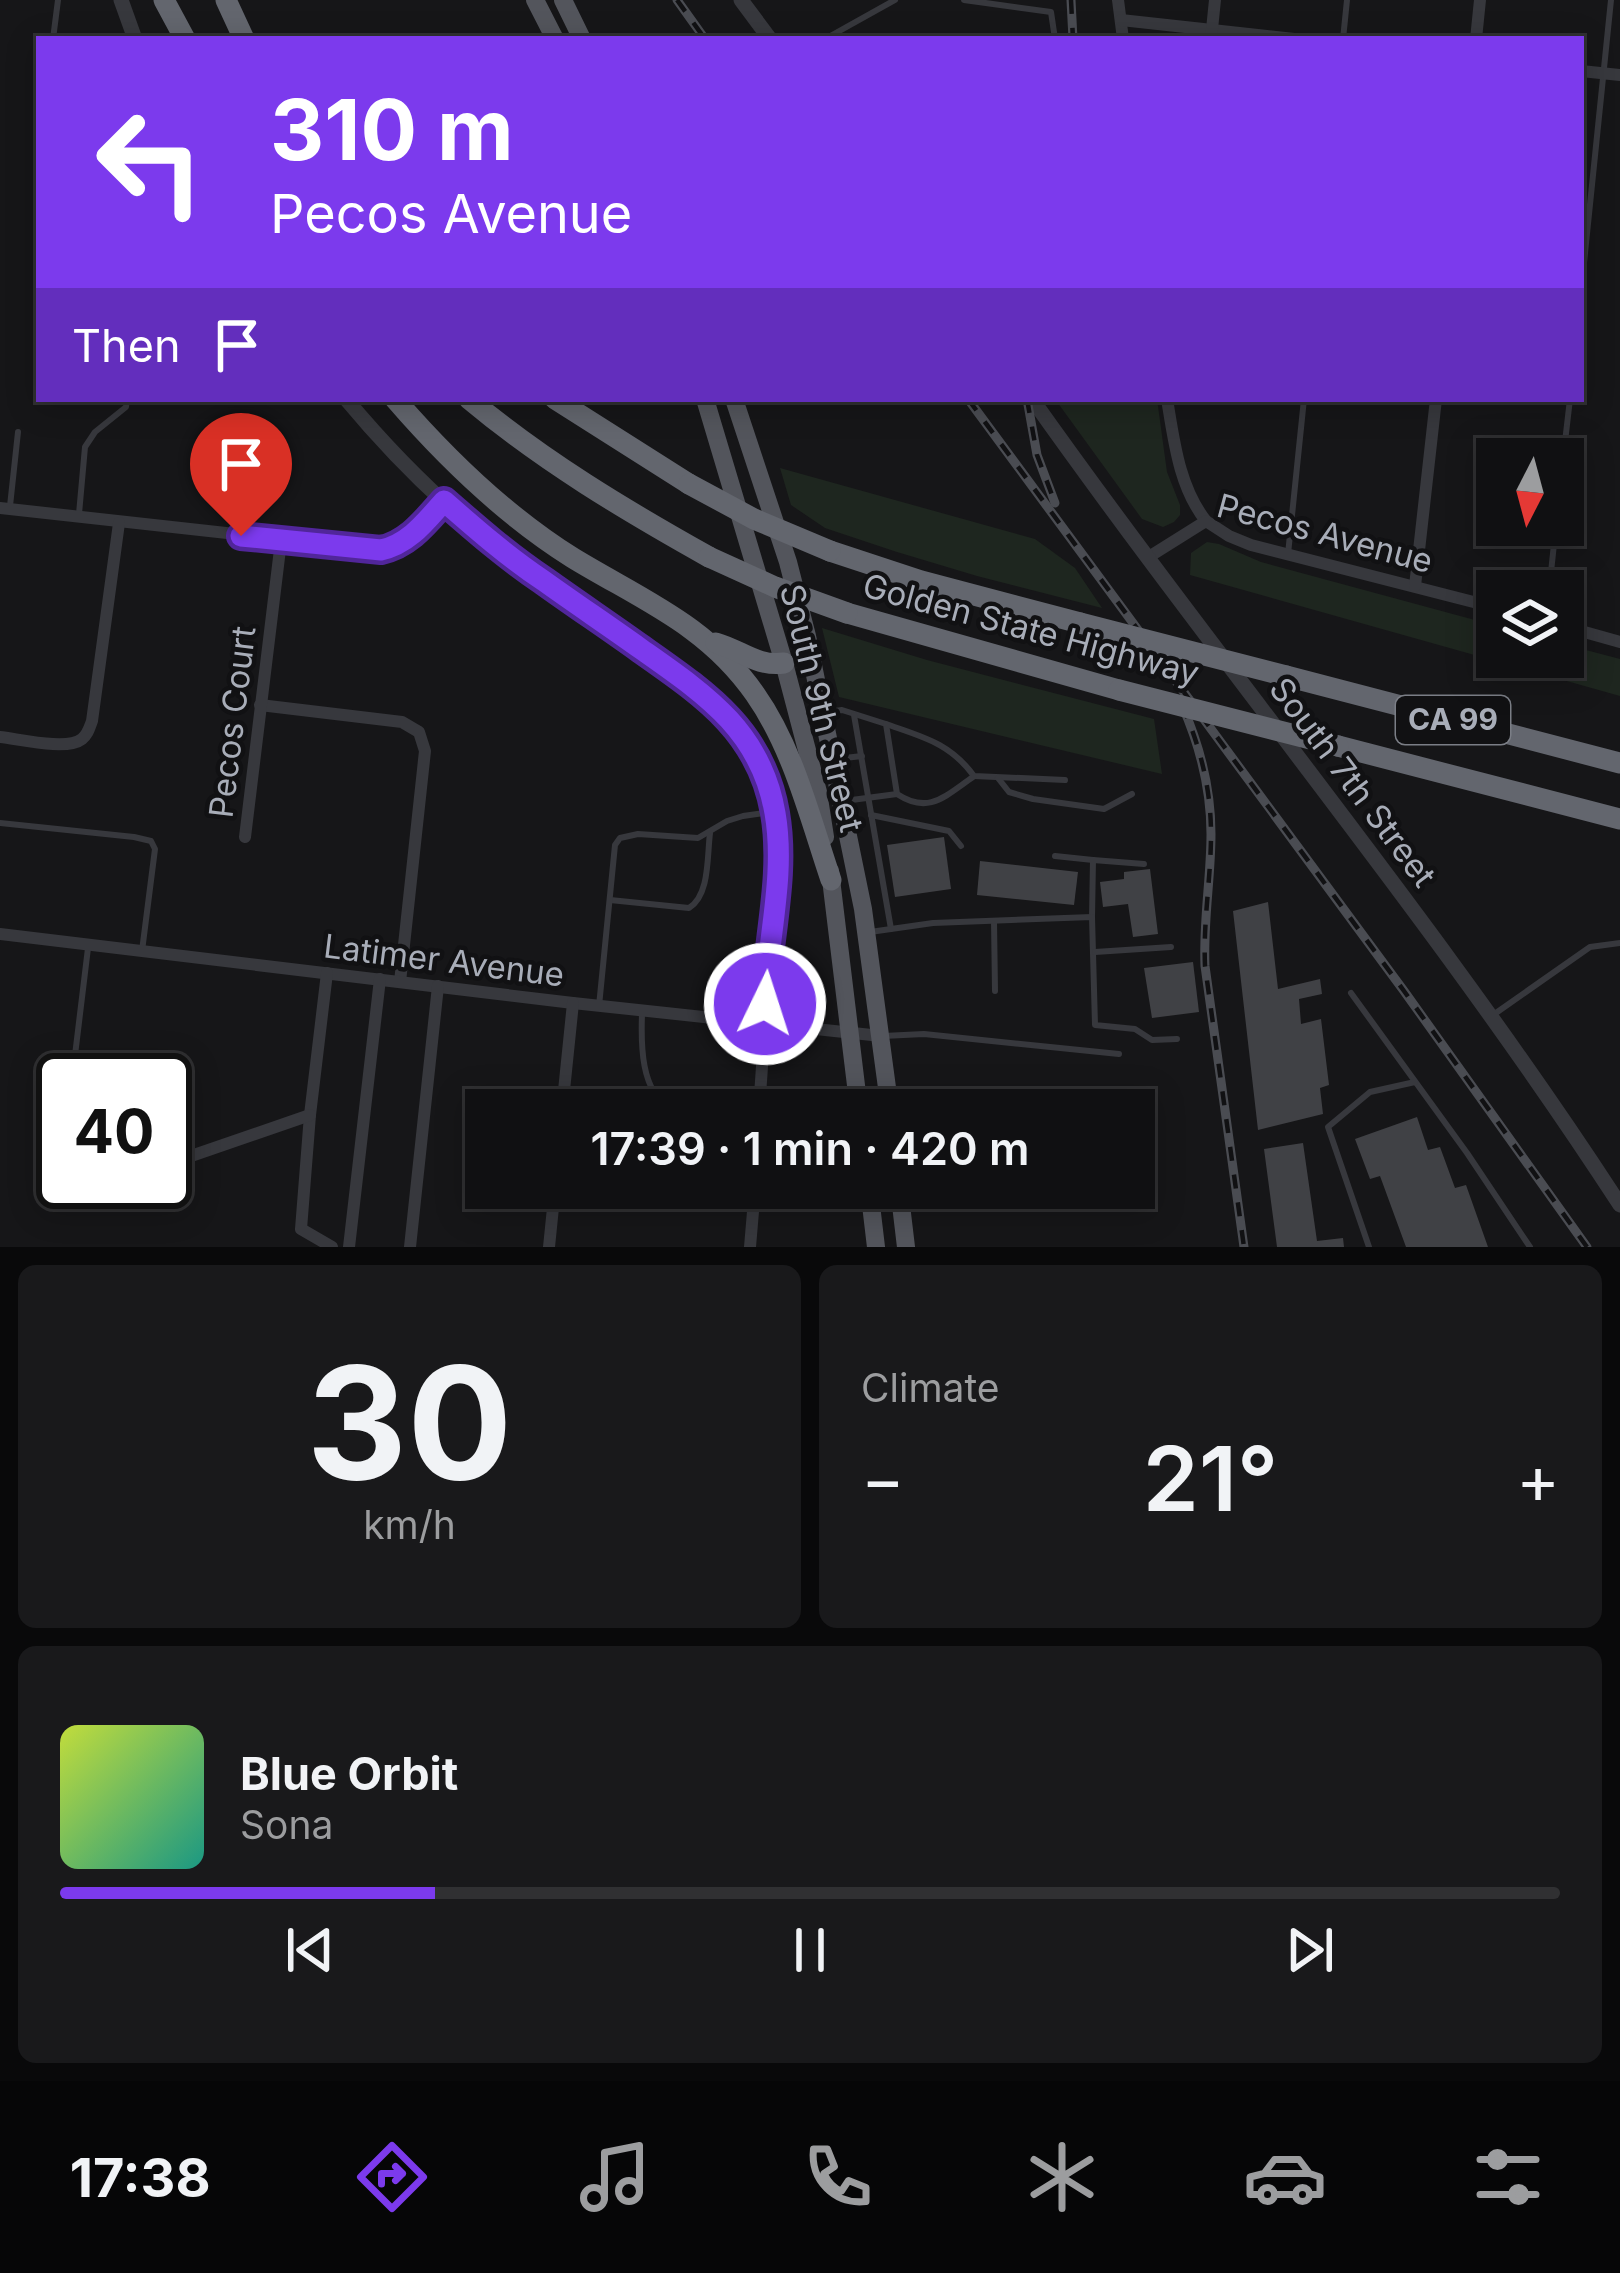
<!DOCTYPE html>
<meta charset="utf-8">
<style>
:root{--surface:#101012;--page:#19191b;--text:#f1f3f6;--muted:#9c9d9f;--line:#303032;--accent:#7c3aed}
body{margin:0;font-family:Inter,sans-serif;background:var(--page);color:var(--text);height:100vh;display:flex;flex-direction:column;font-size:45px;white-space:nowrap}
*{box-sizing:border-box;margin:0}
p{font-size:39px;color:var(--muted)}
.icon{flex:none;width:66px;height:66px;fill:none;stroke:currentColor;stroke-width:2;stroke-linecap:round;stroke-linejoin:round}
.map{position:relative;height:1247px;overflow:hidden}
.panel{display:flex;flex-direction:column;gap:18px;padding:18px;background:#09090a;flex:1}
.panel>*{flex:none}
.banner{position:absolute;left:36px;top:36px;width:1548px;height:366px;border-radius:0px;box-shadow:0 6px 30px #0003,0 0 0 3px var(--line);background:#7c3aed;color:#fff;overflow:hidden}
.needle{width:78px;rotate:186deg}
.fabs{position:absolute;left:1476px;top:438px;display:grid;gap:24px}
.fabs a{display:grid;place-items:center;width:108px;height:108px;border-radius:0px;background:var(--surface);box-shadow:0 6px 30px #0003,0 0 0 3px var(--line);font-size:60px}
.speed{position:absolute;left:36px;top:1053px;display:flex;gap:24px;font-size:60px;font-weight:700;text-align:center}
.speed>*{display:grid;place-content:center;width:156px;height:156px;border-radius:50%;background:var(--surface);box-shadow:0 6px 30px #0003,0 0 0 3px var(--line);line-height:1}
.speed .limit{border:6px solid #111;border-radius:18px;background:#fff;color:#111}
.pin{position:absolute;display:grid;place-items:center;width:102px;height:102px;color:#fff;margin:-123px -51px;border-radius:50% 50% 50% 0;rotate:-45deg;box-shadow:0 0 12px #0007}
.pin .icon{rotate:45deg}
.me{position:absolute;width:132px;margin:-66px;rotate:4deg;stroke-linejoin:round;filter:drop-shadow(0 0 9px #0008)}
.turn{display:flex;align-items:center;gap:42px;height:252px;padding:0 36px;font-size:54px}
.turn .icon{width:156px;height:156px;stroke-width:2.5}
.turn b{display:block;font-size:84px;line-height:102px}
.then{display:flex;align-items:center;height:114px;padding:0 36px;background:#0003;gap:24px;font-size:45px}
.big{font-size:90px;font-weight:600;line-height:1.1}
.panel .widget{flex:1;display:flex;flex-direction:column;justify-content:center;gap:18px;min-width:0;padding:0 42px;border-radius:18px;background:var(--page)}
.panel .dial{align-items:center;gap:0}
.dial b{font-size:156px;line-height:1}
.song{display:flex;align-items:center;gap:36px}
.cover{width:144px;height:144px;border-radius:18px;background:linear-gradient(135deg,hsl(70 70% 55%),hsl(170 70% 35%))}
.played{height:12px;border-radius:6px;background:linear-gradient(90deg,var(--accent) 25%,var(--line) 25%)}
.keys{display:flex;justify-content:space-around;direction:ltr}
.heat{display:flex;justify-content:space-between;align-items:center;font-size:66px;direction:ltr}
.panel .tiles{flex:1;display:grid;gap:18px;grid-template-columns:1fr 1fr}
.widget:last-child{grid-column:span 2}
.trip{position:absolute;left:465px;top:1089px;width:690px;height:120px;border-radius:0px;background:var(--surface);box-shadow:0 6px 30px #0003,0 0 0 3px var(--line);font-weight:600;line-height:120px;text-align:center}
.menu{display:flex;height:192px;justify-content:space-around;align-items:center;background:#060607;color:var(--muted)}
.menu .icon{width:84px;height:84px}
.menu .selected{color:var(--accent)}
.menu b{font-size:54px;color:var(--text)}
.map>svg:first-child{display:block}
.green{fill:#1e261f}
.building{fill:#404145}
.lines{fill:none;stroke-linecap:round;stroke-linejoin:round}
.service{stroke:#37383d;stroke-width:6}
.minor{stroke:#37383d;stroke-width:12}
.tertiary{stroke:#37383d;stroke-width:15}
.primary{stroke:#53555c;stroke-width:18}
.motorway{stroke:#63666e;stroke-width:21}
.rail-casing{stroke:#4a4c52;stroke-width:9}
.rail{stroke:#111113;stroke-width:4.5;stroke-dasharray:14;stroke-linecap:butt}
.motorway-bridge{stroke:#63666e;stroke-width:21}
.route-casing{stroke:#51269a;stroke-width:30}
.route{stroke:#7c3aed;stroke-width:21}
.labels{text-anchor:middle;stroke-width:9;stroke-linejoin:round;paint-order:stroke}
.shield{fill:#111113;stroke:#7b7e86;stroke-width:3}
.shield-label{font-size:30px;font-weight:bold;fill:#a8adb8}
.street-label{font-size:33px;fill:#a8adb8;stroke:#111113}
</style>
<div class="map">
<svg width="1620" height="1247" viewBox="0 0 1620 1247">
<rect width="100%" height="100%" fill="#161618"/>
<g class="green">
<path d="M 1055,399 L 1157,399 L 1167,472 L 1180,505 L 1180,515 L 1174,522 L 1163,527 L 1142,519 Z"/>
<path d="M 780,468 L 1035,539 L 1075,568 L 1102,608 L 977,576 L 897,552 L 825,528 L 791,505 Z"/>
<path d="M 1207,542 L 1219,544 L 1261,562 L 1497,626 L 1497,657 L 1563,657 L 1563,644 L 1620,659 L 1620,696 L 1190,575 L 1191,553 Z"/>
<path d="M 822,628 L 927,660 L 1154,719 L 1162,774 L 839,697 Z"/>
</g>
<g class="building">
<path d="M 944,837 L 951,889 L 895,897 L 887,845 Z"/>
<path d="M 980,861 L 1078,872 L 1074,905 L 977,895 Z"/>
<path d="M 1150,869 L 1158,934 L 1133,937 L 1128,904 L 1103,907 L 1100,882 L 1124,879 L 1124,872 Z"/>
<path d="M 1268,902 L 1278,989 L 1320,979 L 1322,994 L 1299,999 L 1301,1024 L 1321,1019 L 1329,1085 L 1320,1088 L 1323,1114 L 1258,1130 L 1233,911 Z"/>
<path d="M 1193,962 L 1199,1012 L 1152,1018 L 1144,968 Z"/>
<path d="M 1417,1117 L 1428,1150 L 1440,1147 L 1455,1188 L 1466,1185 L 1488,1247 L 1406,1247 L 1380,1176 L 1370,1179 L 1355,1139 Z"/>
<path d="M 1303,1143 L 1317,1241 L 1343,1238 L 1344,1247 L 1277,1247 L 1264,1149 Z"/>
</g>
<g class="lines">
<g class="service">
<path d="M 964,0 L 1051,12 L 1055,39"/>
<path d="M 53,39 L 58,0"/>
<path d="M 825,39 L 895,0"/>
<path d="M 1343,39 L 1347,0"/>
<path d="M 1581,292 L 1611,0"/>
<path d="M 1563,459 L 1570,399"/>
<path d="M 10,506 L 18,432"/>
<path d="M 79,514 L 85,447 L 95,432 L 126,407 L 127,399"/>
<path d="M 1288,554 L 1304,399"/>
<path d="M 1549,591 L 1556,525"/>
<path d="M 828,712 L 842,710 L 886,724 L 897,794 L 844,801"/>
<path d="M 854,715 L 891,929"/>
<path d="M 886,724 C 923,737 950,743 974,776 L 1065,780"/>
<path d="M 836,759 L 862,756"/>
<path d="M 998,778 L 1009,792 L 1033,799 L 1104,809 L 1132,794"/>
<path d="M 897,794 C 929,815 945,796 973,777"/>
<path d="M 871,815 L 949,831 L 961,846"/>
<path d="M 0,823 L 134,837 L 151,841 L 155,849 L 142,951"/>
<path d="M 1055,856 L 1093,860"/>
<path d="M 610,900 L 689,908 C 710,895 707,856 710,833"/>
<path d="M 1092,917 L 1093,860 L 1144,864"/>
<path d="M 994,921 L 995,991"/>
<path d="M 870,932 L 933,923 L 1092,917 L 1095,1025 L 1135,1029 L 1152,1040 L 1177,1039"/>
<path d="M 1095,952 L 1171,947"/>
<path d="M 1351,993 L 1467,1153 L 1530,1247"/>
<path d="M 599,1006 L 615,845 L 620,838 L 638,834 L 698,838 L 727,821 L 743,816 L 771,812"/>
<path d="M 642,1014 C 641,1041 640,1094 671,1107 C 677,1110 684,1109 691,1110"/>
<path d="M 1493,1015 L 1590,947 L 1620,943"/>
<path d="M 883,1036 L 924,1034 L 1119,1054"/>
<path d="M 72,1080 L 88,948"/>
<path d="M 1369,1247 L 1328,1127 L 1370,1092 L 1415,1082"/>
</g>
<g class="minor">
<path d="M 1118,0 L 1123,39"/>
<path d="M 1121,20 L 1294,39"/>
<path d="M 1211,39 L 1215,0"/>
<path d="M 1476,39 L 1480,0"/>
<path d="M 1581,71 L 1620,75"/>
<path d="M 1167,399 C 1174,441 1179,487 1206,521"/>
<path d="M 0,508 L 381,550 C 409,545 426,521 444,501"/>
<path d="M 1147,558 L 1206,521 L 1229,536 L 1251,545 L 1497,608"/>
<path d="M 1415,586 L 1436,399"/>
<path d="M 1563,626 L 1620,642"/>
<path d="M 260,705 L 402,722 L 419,732 L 425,751 L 400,982"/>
<path d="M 0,737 C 19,739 67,751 82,739 C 88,734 89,729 92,721 L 119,523"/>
<path d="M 245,837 L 281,541"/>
<path d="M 0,934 L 573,1003 L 881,1036"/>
<path d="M 327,973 L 310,1115 L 301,1229 L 332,1247"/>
<path d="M 562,1110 L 573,1003"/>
<path d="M 759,1110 L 765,1023"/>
<path d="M 165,1165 L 310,1115"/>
<path d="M 349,1247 L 380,979"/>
<path d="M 410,1247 L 438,986"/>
<path d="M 549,1247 L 555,1188"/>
<path d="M 750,1247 L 755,1188"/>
</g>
<g class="tertiary">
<path d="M 121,0 L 135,39"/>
<path d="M 741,0 L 770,39"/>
<path d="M 346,399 C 391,453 442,504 497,547 C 538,578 582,608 624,637 C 682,677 746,715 769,785 C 791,857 765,948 765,1023"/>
<path d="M 1032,399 C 1224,670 1439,926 1620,1205"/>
</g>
<g class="primary">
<path d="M 535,0 L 555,39"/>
<path d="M 563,0 L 582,39"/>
<path d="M 705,399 L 784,663 L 818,792 L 825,837"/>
<path d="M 734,399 L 788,562 L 807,636 L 863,909 L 890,1110"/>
<path d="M 830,871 L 859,1110"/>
<path d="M 869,1188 L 876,1247"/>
<path d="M 899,1188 L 906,1247"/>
</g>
<g class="motorway">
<path d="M 164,0 L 185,39"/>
<path d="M 226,0 L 244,39"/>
<path d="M 395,399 C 446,458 506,516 573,558 C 642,600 707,625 755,694 C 793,748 810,818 831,880"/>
<path d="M 469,399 C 543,461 625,510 709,557"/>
<path d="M 555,399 L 689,484"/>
<path d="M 830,551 L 921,581 L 1080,623"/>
<path d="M 847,613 L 1119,690"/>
<path d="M 716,643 C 741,650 757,667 784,663"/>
<path d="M 1286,676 L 1620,763"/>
<path d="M 1338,746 L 1620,819"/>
</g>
<g class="rail-casing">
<g id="rail">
<path d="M 677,0 L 705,39"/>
<path d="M 1071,0 L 1073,39"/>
<path d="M 968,399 L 1404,991 L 1587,1247"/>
<path d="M 1027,399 L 1037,455 L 1055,503"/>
<path d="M 1182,705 C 1200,746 1211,788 1211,834 C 1211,878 1203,921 1205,966 L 1244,1247"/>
</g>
</g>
<use href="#rail" class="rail"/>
<g class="motorway-bridge">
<path d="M 689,484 L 754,519 L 830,551"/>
<path d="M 709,557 L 775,587 L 847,613"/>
<path d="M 1080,623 L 1286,676"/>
<path d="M 1119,690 L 1338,746"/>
</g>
</g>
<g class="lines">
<g class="route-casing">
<path id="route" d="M 241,536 L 381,550 C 409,544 426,521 444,501 C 476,529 508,557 544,581 C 576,604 609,626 641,649 C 705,694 761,731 775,813 C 786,876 767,941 765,1004"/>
</g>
<use href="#route" class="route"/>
</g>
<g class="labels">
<rect class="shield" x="1396" y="696" width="114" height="48" rx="9"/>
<g class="shield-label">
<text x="1453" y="730">CA 99</text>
</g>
<g class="street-label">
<text transform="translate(1325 533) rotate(15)" y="12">Pecos Avenue</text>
<text transform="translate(1031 629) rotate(15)" y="12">Golden State Highway</text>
<text transform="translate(822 708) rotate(76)" y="12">South 9th Street</text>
<text transform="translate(232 722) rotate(-83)" y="12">Pecos Court</text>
<text transform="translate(1353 782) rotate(53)" y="12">South 7th Street</text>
<text transform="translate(444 960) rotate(7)" y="12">Latimer Avenue</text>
</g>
</g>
</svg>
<div class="fabs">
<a><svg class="needle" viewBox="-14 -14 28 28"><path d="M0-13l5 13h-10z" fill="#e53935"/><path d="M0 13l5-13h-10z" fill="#9c9d9f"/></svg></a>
<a><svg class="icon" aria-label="layers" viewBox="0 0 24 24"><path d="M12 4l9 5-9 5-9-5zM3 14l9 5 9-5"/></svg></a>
</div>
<div class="speed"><div class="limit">40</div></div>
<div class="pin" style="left:241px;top:536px;background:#d93025"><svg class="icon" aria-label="arrive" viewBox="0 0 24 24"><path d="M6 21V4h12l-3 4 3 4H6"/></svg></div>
<svg class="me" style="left:765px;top:1004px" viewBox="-20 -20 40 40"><circle r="17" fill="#7c3aed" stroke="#fff" stroke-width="3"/><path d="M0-11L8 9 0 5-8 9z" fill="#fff"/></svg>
<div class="trip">17:39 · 1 min · 420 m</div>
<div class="banner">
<div class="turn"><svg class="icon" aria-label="left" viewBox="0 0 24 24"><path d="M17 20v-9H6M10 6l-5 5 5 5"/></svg><div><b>310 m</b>Pecos Avenue</div></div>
<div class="then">Then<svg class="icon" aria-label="arrive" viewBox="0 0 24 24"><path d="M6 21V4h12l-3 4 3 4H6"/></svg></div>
</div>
</div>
<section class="panel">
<div class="tiles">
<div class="widget dial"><b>30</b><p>km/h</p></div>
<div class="widget"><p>Climate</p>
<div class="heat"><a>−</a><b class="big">21°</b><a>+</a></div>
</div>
<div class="widget">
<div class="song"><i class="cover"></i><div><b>Blue Orbit</b><p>Sona</p></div></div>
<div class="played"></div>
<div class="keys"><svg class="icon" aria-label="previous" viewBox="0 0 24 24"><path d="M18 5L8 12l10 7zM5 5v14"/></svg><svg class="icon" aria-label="pause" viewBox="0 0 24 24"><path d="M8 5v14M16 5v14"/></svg><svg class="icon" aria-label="next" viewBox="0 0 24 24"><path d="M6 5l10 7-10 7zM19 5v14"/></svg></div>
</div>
</div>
</section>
<nav class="menu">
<b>17:38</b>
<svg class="icon selected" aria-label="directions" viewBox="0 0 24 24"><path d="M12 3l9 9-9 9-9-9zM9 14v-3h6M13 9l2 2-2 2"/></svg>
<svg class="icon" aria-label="music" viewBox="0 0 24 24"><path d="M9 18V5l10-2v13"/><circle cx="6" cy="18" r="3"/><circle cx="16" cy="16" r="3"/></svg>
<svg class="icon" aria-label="phone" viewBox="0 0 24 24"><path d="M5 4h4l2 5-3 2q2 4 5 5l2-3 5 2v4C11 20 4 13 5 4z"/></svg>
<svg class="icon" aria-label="climate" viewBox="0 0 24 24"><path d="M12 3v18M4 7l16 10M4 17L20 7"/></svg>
<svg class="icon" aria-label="car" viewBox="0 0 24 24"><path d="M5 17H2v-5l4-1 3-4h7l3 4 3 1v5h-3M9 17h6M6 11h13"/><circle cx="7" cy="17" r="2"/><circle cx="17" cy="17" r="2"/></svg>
<svg class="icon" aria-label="filters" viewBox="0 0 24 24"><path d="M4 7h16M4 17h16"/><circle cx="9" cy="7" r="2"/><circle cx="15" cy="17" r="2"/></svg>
</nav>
